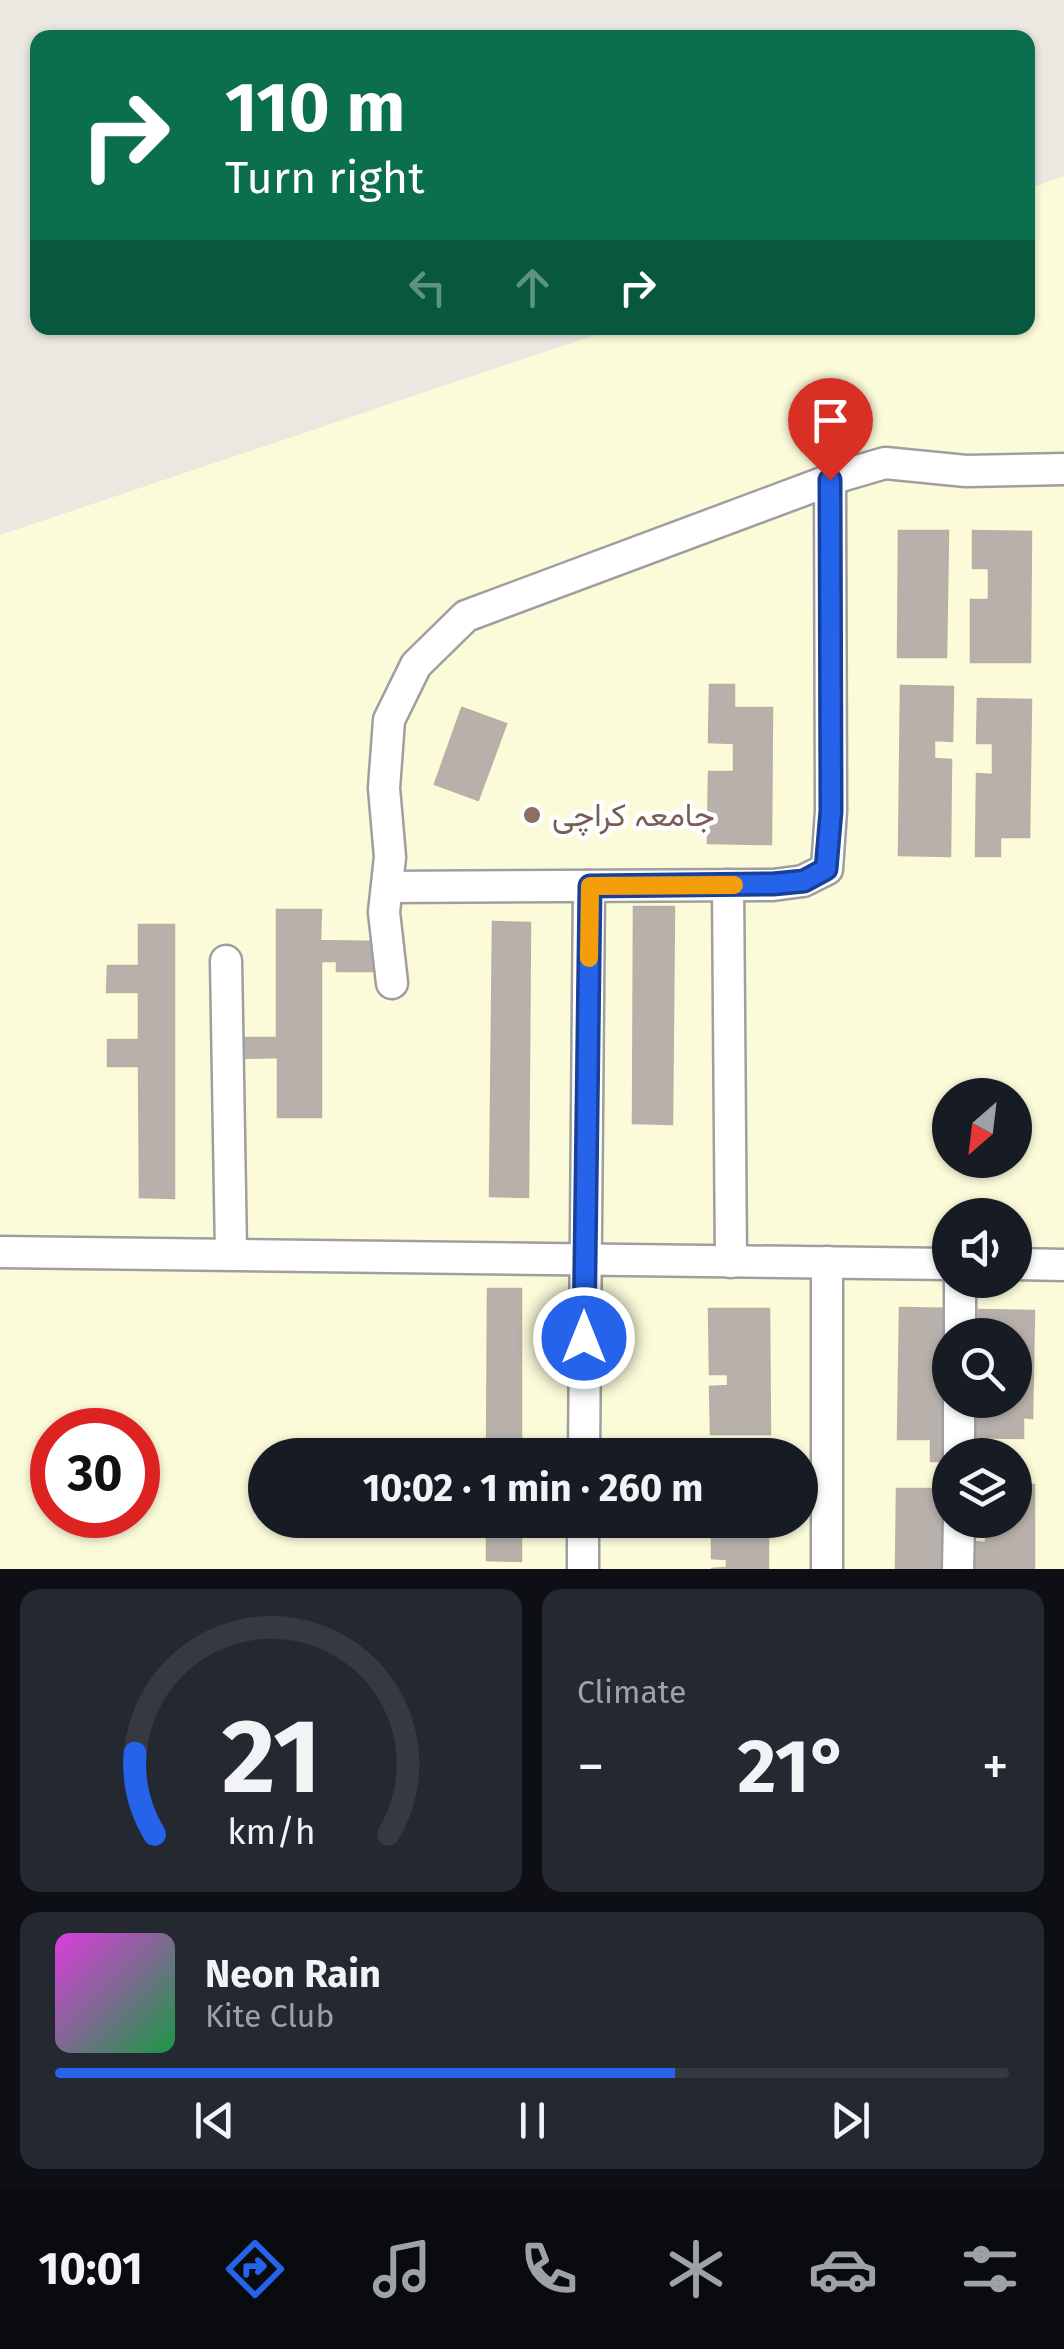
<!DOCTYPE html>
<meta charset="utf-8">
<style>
:root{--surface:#171b24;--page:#242831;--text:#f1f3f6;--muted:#9ea1a6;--line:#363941;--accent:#2563eb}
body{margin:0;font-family:"Fira Sans",Vazirmatn,sans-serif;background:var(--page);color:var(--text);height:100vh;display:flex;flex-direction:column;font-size:38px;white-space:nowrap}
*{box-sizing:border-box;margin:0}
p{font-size:32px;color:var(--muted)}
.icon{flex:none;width:55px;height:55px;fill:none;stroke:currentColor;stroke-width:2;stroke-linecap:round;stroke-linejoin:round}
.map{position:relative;height:1569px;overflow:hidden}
.details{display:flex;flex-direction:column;gap:20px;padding:20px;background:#0d0f14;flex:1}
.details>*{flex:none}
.hud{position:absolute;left:30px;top:30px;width:1005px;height:305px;border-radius:20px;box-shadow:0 2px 8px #0004;background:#0b6e4f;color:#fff;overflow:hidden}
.needle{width:65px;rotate:208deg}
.buttons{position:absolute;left:932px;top:1078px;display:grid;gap:20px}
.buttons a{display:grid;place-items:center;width:100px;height:100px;border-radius:50%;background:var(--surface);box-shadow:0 2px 8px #0004;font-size:50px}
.speed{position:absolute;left:30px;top:1408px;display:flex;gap:20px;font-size:50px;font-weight:700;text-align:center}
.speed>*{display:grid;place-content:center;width:130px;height:130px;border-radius:50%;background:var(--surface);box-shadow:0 2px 8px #0004;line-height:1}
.speed .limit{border:15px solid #d22;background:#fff;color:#111}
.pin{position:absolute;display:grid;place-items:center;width:85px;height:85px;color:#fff;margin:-102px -42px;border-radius:50% 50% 50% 0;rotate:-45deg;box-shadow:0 0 10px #0007}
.pin .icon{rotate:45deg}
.me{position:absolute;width:110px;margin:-55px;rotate:0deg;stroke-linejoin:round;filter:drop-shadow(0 0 8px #0008)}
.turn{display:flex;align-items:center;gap:35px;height:210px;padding:0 30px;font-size:45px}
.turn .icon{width:130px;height:130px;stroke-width:2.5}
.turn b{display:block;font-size:70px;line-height:85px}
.lanes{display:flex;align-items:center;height:95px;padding:0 30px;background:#0003;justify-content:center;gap:50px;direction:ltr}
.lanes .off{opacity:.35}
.big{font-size:75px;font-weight:700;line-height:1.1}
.details .tile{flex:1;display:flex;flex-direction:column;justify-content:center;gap:15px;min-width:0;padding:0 35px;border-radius:20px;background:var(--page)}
.details .dial{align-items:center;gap:0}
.dial svg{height:260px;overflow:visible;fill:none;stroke:var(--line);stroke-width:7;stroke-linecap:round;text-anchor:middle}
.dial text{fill:var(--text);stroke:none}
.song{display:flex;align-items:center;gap:30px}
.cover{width:120px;height:120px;border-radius:15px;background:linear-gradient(135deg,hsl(300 70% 55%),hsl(140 70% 35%))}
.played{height:10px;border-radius:5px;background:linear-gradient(90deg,var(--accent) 65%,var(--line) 65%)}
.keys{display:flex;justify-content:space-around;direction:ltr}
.heat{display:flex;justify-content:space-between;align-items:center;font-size:55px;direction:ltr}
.details .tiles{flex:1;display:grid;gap:20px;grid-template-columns:1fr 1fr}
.tile:last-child{grid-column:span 2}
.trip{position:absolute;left:248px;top:1438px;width:570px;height:100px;border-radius:50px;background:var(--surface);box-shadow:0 2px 8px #0004;font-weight:700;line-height:100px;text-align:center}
.menu{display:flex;height:160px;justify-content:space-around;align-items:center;background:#090b0e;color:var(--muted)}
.menu .icon{width:70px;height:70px}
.menu .selected{color:var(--accent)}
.menu b{font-size:45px;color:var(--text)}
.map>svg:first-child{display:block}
.education{fill:#fbfbda;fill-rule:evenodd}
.building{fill:#b8b1ab;stroke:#bbafa5;stroke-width:2.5}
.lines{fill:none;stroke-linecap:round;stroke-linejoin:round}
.street-casing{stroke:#9f9f9f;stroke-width:35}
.street{stroke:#fff;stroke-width:30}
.route-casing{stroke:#184099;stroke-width:25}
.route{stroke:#2563eb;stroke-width:18}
.slow{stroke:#f59e0b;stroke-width:18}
.education-dot{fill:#8d6e63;stroke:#fff;stroke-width:4}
.labels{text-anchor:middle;stroke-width:9;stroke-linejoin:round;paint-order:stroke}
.education-label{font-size:32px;fill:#785e54;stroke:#fff;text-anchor:start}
</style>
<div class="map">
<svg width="1064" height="1569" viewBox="0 0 1064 1569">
<rect width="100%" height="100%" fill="#ebe8e1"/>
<path class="education" d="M 1064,176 L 1064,1569 L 0,1569 L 0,535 L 616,328 L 1028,328 L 1028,189 ZM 950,1095 L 1015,1095 L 1015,1160 L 950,1160 ZM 950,1215 L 1015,1215 L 1015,1280 L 950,1280 ZM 950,1335 L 1015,1335 L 1015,1400 L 950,1400 ZM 52,1430 L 138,1430 L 138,1515 L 52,1515 ZM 265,1455 L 800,1455 L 800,1520 L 265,1520 ZM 950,1455 L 1015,1455 L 1015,1520 L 950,1520 Z"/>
<g class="building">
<path d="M 899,531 L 948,531 L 946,657 L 898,657 Z"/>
<path d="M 973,531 L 1031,532 L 1030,662 L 971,662 L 971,600 L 989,600 L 989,568 L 973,568 Z"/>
<path d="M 710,685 L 734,685 L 734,708 L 772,708 L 771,844 L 708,843 L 709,772 L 734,772 L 734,743 L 709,742 Z"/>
<path d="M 901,686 L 953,687 L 952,741 L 934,740 L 934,759 L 951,760 L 950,856 L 899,855 Z"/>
<path d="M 978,699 L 1031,700 L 1029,837 L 1000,837 L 1000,856 L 976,856 L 977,774 L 993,775 L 993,743 L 977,743 Z"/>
<path d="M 462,708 L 506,724 L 478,800 L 435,784 Z"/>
<path d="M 634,907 L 674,907 L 672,1124 L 633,1123 Z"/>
<path d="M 277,910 L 321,910 L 320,941 L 375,942 L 375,971 L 337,971 L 337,961 L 321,961 L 321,1117 L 278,1117 L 278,1057 L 241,1058 L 242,1038 L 277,1038 Z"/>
<path d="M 493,922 L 530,923 L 528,1197 L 490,1196 Z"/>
<path d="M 139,925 L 174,925 L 174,1198 L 140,1197 L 139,1066 L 108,1066 L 108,1040 L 139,1040 L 139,992 L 107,992 L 108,966 L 139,966 Z"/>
<path d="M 488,1289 L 521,1289 L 521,1455 L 487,1455 Z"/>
<path d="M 900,1308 L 955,1309 L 950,1335 L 950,1461 L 931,1461 L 931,1439 L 898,1439 Z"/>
<path d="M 709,1309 L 769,1309 L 770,1434 L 711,1434 L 710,1387 L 728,1386 L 728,1374 L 710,1374 Z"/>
<path d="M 979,1310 L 1034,1311 L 1032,1418 L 1023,1417 L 1023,1438 L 976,1437 L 977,1405 L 1015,1400 L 1015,1335 L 978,1335 Z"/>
<path d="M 1015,1485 L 1034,1485 L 1034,1569 L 975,1569 L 975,1542 L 986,1543 L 986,1535 L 993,1535 L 993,1523 L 975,1520 L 1015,1520 Z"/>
<path d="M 897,1489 L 950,1489 L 951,1569 L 896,1569 Z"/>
<path d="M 487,1520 L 521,1520 L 521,1561 L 487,1560 Z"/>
<path d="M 727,1520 L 768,1520 L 768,1569 L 711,1569 L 727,1568 L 727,1559 L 712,1558 L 712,1534 L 727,1534 Z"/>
</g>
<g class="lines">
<g class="street-casing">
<g id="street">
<path d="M 728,885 L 731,1262"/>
<path d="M 387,887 L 773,885 L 803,881 L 827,869 L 831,811 L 830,480"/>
<path d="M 226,961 L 231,1252"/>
<path d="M 392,983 L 384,912 L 390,857 L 384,788 L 389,720 L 416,665 L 466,616 L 844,475 L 885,463 L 966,471 L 1064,469"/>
<path d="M 0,1252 L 950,1264"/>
<path d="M 1015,1264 L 1064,1265"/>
<path d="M 960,1335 L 960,1280"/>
<path d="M 584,1455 L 589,886"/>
<path d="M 959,1455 L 959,1400"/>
<path d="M 583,1569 L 583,1520"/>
<path d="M 827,1569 L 827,1262"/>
<path d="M 958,1569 L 959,1520"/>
</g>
</g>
<use href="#street" class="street"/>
</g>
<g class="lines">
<g class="route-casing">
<path id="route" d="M 584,1338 L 590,886 L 773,884 L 804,881 L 826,869 L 831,811 L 830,480"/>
</g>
<use href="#route" class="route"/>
<path class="slow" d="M 589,958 L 590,886 L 734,885"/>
</g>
<circle class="education-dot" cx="532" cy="815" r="10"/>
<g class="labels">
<g class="education-label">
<text x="552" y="826">جامعہ کراچی</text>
</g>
</g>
</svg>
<div class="buttons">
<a><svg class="needle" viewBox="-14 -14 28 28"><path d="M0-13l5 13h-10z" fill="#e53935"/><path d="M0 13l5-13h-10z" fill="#9ea1a6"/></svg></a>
<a><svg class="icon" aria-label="sound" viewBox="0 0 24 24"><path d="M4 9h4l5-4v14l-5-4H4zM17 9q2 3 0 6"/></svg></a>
<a><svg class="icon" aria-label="search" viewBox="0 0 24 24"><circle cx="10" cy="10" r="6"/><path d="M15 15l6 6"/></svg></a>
<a><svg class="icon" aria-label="layers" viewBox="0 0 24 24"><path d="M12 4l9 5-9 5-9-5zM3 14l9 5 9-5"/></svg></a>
</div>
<div class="speed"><div class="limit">30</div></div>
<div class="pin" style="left:830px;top:480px;background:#d93025"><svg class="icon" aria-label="arrive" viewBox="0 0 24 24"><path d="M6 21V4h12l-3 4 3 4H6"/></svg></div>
<svg class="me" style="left:584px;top:1338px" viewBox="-20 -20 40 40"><circle r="17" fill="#2563eb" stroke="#fff" stroke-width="3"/><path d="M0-11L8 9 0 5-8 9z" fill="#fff"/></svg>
<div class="trip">10:02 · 1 min · 260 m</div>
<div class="hud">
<div class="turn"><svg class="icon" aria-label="right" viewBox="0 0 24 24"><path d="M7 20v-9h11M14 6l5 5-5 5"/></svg><div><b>110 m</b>Turn right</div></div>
<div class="lanes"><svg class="icon off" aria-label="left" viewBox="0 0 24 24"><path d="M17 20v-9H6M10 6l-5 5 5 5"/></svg><svg class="icon off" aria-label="ahead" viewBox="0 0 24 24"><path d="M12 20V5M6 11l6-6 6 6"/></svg><svg class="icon" aria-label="right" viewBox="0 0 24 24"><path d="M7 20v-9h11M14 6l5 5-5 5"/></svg></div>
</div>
</div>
<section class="details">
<div class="tiles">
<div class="tile dial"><svg viewBox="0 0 100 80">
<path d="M14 69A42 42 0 1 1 86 69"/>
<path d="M14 69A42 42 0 0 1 8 44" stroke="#2563eb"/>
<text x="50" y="56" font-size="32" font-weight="700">21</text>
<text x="50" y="72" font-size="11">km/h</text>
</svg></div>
<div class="tile"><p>Climate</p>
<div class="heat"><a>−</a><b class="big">21°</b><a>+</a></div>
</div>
<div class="tile">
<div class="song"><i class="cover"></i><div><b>Neon Rain</b><p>Kite Club</p></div></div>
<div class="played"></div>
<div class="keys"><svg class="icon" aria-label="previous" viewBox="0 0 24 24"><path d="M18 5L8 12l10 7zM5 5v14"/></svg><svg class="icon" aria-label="pause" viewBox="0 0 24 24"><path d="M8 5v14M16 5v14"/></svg><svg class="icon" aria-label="next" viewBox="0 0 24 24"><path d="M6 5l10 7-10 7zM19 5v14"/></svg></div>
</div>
</div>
</section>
<nav class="menu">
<b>10:01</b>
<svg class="icon selected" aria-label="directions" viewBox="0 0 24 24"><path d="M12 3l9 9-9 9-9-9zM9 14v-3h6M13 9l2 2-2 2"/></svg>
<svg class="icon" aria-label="music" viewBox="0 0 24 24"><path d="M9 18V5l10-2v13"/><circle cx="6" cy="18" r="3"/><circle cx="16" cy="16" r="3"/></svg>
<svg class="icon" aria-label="phone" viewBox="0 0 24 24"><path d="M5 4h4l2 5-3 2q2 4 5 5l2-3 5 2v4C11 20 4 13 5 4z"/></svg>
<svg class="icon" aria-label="climate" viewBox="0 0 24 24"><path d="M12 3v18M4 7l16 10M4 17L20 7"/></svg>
<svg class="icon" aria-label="car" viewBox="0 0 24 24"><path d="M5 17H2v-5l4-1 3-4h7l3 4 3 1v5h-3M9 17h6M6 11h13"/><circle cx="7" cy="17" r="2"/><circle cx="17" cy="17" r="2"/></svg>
<svg class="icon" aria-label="filters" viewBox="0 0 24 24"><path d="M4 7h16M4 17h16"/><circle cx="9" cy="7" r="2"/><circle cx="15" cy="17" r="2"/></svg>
</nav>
